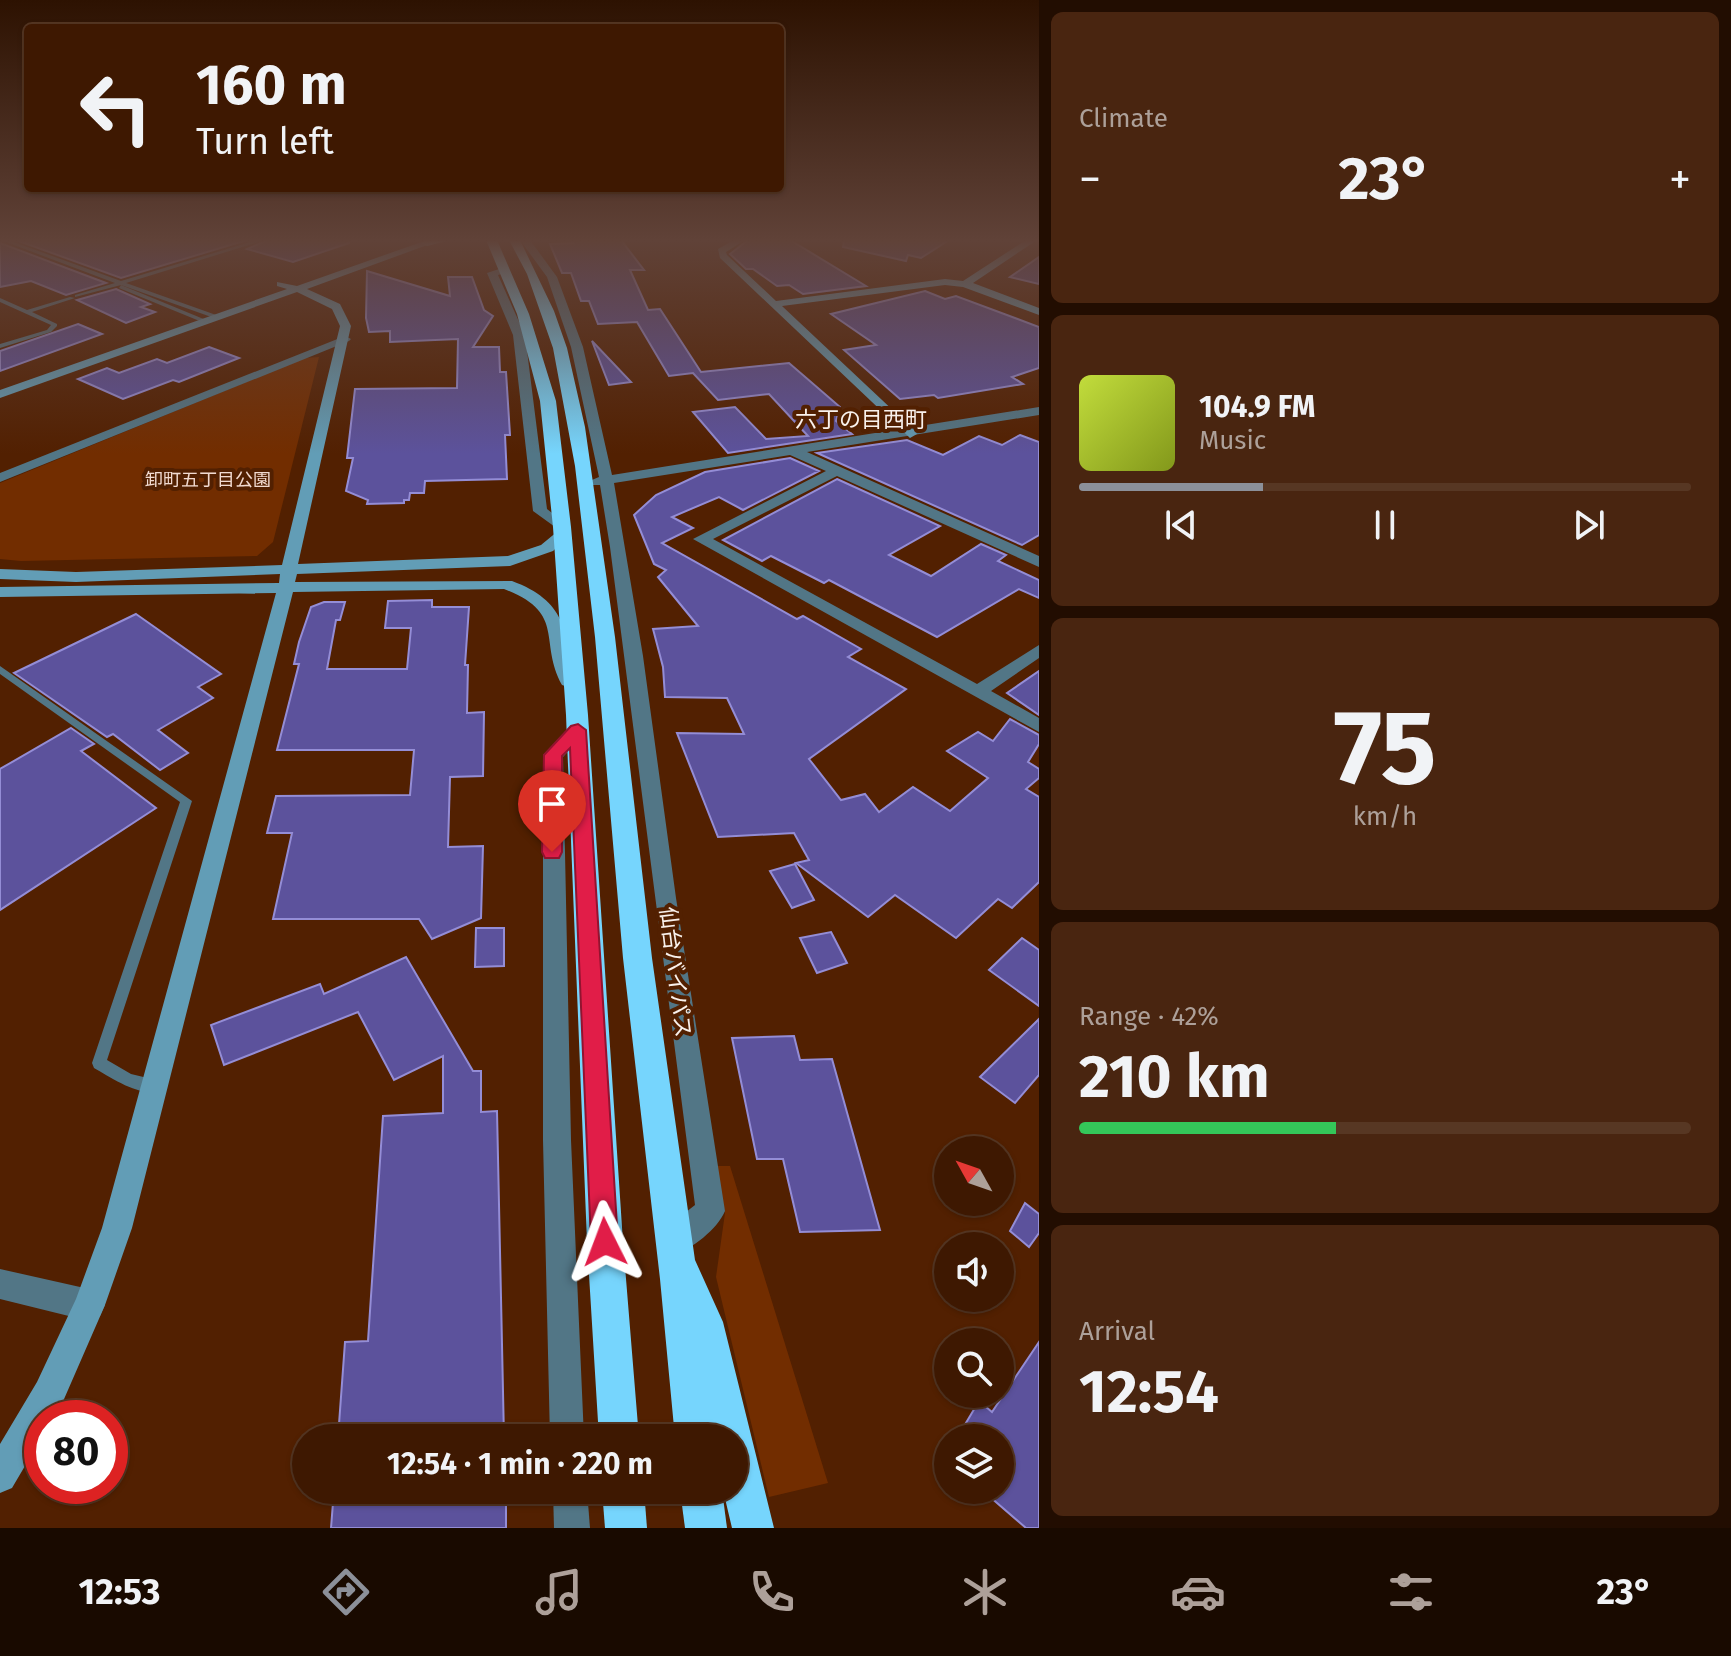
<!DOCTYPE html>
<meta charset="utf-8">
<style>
:root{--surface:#3e1801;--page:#492510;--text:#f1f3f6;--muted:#ada099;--line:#573723;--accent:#8c9099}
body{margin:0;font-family:"Fira Sans","Noto Sans JP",sans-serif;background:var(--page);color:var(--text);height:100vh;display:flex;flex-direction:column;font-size:30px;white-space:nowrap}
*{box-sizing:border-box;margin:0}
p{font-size:26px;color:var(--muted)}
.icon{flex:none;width:44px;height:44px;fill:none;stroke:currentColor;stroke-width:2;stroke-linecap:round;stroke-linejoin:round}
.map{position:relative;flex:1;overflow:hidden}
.side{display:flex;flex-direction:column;gap:12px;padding:12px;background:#220d01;width:692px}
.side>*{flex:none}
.top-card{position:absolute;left:24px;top:24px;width:760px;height:168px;border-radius:8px;box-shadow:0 2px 6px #0004,0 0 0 2px var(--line);background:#3e1801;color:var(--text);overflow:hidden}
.needle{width:52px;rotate:310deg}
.buttons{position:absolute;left:934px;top:1136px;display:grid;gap:16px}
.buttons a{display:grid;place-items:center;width:80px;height:80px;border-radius:50%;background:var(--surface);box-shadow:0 2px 6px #0004,0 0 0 2px var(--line);font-size:40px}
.speed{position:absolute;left:24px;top:1400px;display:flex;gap:16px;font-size:40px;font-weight:700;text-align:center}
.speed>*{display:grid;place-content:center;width:104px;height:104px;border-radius:50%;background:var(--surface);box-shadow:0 2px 6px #0004,0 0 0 2px var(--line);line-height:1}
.speed .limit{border:12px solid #d22;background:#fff;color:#111}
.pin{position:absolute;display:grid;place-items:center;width:68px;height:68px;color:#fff;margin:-82px -34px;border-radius:50% 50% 50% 0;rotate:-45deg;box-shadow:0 0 8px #0007}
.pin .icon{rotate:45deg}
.me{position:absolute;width:88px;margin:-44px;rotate:357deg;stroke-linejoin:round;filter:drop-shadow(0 0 6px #0008)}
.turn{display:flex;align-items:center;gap:28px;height:168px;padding:0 40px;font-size:36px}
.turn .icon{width:104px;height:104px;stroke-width:2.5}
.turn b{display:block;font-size:56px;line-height:68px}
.big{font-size:60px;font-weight:700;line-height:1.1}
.side .widget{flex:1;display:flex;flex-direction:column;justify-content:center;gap:12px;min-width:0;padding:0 28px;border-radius:12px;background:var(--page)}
.side .dial{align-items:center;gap:0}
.dial b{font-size:104px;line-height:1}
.song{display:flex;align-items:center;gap:24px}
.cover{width:96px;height:96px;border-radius:12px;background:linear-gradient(135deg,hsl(70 70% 55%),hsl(70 70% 35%))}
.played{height:8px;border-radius:4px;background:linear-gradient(90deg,var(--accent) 30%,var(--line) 30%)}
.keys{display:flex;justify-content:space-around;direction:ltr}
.heat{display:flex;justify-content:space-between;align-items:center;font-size:44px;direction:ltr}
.charge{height:12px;border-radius:6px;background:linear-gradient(90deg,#34c759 42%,var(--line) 0)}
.trip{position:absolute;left:292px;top:1424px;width:456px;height:80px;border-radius:40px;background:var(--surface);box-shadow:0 2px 6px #0004,0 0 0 2px var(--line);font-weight:700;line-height:80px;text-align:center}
.menu{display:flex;height:128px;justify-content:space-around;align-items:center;background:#190a00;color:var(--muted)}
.menu .icon{width:56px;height:56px}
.menu .selected{color:var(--accent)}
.menu b{font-size:36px;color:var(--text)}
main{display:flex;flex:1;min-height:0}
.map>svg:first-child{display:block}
.green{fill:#722d00}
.building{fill:#5c529c;stroke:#948dd6;stroke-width:2}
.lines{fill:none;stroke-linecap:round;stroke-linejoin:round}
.lane{fill:#527686;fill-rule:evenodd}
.street{fill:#527686;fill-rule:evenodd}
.secondary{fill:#629db6;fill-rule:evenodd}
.highway{fill:#76d5fd;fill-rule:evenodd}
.route{fill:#e11d48;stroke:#92132f;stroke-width:2}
.labels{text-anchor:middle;stroke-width:8;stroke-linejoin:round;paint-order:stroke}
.far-park-label{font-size:18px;fill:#f1dad0;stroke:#522001}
.far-quarter-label{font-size:22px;fill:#f9f1ec;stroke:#522001}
.street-label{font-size:22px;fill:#f9f1ec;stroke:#522001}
</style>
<main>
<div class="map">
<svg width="1039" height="1528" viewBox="0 0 1039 1528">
<rect width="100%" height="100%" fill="#522001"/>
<g class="green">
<path d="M 319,357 L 273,542 L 257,556 L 21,561 L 0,559 L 0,483 L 305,358 Z"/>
<path d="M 715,1166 L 730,1166 L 828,1483 L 769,1497 L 716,1277 L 725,1213 Z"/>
</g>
<g class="building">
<path d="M 16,240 L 247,240 L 121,278 Z"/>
<path d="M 268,240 L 349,240 L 349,243 L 293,262 L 247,249 Z"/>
<path d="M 571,240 L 621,240 L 644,270 L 630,270 L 648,310 L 660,309 L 701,372 L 789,363 L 840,407 L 836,421 L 852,434 L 728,453 L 693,412 L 735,407 L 766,439 L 808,436 L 769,394 L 718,400 L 693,373 L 669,376 L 637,322 L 598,324 L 589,301 L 581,301 L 571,273 L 562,273 L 550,244 L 573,243 Z"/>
<path d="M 748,240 L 790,240 L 866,286 L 803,294 L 789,285 L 777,286 L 753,269 L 746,269 L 730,254 Z"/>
<path d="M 844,240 L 949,240 L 921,258 L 908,255 L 906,261 L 843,247 Z"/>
<path d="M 0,243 L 106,283 L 66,295 L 31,281 L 0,287 Z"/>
<path d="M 1039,257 L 1039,284 L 1010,277 Z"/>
<path d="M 367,271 L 450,296 L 448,277 L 472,277 L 484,310 L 493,316 L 473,347 L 499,347 L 500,372 L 506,372 L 510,435 L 505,435 L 507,479 L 425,481 L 424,493 L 410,493 L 409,500 L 404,500 L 404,503 L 367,504 L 368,500 L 346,491 L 353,458 L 347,458 L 355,389 L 457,388 L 458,339 L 390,342 L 390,331 L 369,332 L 366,318 Z"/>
<path d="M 116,289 L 150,304 L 141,307 L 155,312 L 126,323 L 77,300 Z"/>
<path d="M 925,291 L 945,299 L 956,296 L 1039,327 L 1039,368 L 1012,377 L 1023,384 L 938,398 L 934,395 L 900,399 L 844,350 L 876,345 L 831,314 Z"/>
<path d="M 78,324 L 102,334 L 0,371 L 0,351 Z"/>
<path d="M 592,341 L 631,382 L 609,385 Z"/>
<path d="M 209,347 L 239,358 L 179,382 L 173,380 L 123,399 L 78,379 L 107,368 L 119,373 L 157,359 L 167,363 Z"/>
<path d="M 1020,435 L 1039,442 L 1039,535 L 1022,545 L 817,453 L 907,440 L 943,455 L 979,436 L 1002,445 Z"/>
<path d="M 790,458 L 819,471 L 743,510 L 719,497 L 672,517 L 693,528 L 662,543 L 797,619 L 803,616 L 861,649 L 848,657 L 906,689 L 809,759 L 841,800 L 865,794 L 879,812 L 913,787 L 950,811 L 988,778 L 947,751 L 978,732 L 993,741 L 1010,719 L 1039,735 L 1039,744 L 1028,762 L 1039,769 L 1039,778 L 1026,789 L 1039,797 L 1039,882 L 1012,908 L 998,899 L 956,938 L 895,895 L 868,917 L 796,863 L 809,860 L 794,833 L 718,837 L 677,733 L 744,734 L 727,698 L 665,697 L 663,667 L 653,629 L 698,626 L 658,577 L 666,570 L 654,564 L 634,515 L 656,495 L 705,472 Z"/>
<path d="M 837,479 L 940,526 L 889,555 L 931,576 L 981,544 L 1006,555 L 998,561 L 1039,580 L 1039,598 L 1019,589 L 937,637 L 829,580 L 824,583 L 771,556 L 762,561 L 723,540 Z"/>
<path d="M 432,600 L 432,607 L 469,607 L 465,665 L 468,665 L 467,713 L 484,712 L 483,776 L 450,777 L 448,847 L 483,846 L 481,918 L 432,939 L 419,919 L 273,919 L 292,833 L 267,833 L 276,796 L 410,795 L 414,750 L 277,750 L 299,664 L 294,664 L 299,642 L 311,607 L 324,602 L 345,602 L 340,620 L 336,620 L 327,669 L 407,669 L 411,628 L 385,628 L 388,601 Z"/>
<path d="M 136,614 L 221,674 L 198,687 L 213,698 L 158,730 L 188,753 L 160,770 L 113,734 L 107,737 L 14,673 Z"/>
<path d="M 1039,671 L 1039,715 L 1007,693 Z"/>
<path d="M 71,728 L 94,744 L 81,751 L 156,808 L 0,910 L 0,769 Z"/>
<path d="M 795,864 L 814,900 L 792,908 L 770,871 Z"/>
<path d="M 476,928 L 504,928 L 504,966 L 475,967 Z"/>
<path d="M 831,932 L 847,963 L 817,973 L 800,938 Z"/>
<path d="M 1022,938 L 1039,950 L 1039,1006 L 989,970 Z"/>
<path d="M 406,957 L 473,1071 L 481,1071 L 481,1112 L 497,1111 L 504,1438 L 338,1438 L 345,1342 L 368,1341 L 383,1116 L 443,1113 L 443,1056 L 394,1080 L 358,1012 L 224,1065 L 211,1025 L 320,984 L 324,994 Z"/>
<path d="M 1039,1019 L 1039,1075 L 1015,1103 L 980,1077 Z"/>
<path d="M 794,1036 L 800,1060 L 832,1059 L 880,1230 L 800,1232 L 783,1159 L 757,1159 L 732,1038 Z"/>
<path d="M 1025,1203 L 1039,1214 L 1039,1233 L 1029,1247 L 1010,1231 Z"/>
<path d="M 1039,1342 L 1039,1528 L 1026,1528 L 982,1490 L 1000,1490 L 1000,1438 L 957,1438 L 979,1401 L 992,1412 Z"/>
<path d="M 334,1490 L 506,1490 L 506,1528 L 331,1528 Z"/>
</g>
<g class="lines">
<g class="lane">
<path d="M 1,240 L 8,240 L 121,281 L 257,240 L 265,240 L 126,283 L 219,316 L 220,317 L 217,319 L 121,285 L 75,297 L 75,295 L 115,283 Z"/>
<path d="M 121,285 L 206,320 L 207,321 L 202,322 L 119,288 Z"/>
<path d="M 70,297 L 75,298 L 32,312 L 57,324 L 57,326 L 51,332 L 0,348 L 0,344 L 47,330 L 51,325 L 0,302 L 0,298 L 27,310 Z"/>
<path d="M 0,666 L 192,801 L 107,1060 L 131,1074 L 160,1081 L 162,1086 L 160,1091 C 139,1097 112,1078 94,1068 L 92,1063 L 180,802 L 0,674 Z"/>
</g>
<g class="street">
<path d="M 520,240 L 530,240 L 557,277 L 583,347 L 612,475 L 1039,407 L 1039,415 L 807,452 L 1039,556 L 1039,567 L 837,476 L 713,539 L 977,684 L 1039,645 L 1039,658 L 991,691 L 1039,718 L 1039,732 L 693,539 L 826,471 L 790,455 L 614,483 L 643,656 L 676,898 L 725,1211 C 717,1230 692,1248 674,1256 L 663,1252 L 659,1241 L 663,1230 L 695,1205 L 610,547 L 600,485 L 589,485 L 587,482 L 599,477 L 571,347 L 547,277 Z"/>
<path d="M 505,267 L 508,272 L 498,275 L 525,335 L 547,509 L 570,527 L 562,532 L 533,511 L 513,335 L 487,273 Z"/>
<path d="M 345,336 L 351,339 L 349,341 L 0,482 L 0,473 Z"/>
<path d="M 578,724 L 588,730 L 563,757 L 571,1140 L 584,1438 L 550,1438 L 543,1140 L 543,755 L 571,726 Z"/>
<path d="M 0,1269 L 89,1289 L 100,1294 L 105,1305 L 100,1316 L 89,1321 L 0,1299 Z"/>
<path d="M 553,1490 L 587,1490 L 590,1528 L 554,1528 Z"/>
</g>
<g class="secondary">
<path d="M 427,240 L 441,240 L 307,289 L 340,304 L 351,326 L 298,564 L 508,556 L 541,545 L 558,531 L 568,531 L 571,534 L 553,551 L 510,566 L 297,574 L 295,582 L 512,581 C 566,601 565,630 577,681 L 568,687 L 562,685 C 538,641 567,613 504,589 L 293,592 L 132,1228 L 105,1305 L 61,1406 L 53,1418 L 42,1418 L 42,1437 L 12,1488 L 0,1493 L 0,1444 L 37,1382 L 76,1299 L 102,1228 L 276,593 L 0,597 L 0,587 L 279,583 L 280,574 L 76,582 L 0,579 L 0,569 L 76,572 L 282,565 L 340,326 L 332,309 L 297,292 L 0,398 L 0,390 L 287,289 L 277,286 L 277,282 L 297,286 Z"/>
<path d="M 734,240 L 745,240 L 726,252 L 727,255 L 776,301 L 945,279 L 963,281 L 1026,240 L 1037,240 L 973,283 L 1039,308 L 1039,315 L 963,287 L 945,285 L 782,306 L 915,431 L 917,434 L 910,438 L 720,258 L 718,249 Z"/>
</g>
<g class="highway">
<path d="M 426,240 L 451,240 L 427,246 L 421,243 Z"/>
<path d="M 486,240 L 497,240 L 529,314 L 556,401 L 571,527 L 588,715 L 623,1242 L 639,1438 L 599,1438 L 587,1242 L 566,715 L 553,527 L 540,401 L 517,314 Z"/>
<path d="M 509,240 L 520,240 L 554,311 L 567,348 L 585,427 L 615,637 L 652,958 L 695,1260 L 723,1322 L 774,1528 L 732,1528 L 723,1490 L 734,1490 L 734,1438 L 675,1438 L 660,1279 L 623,958 L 595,637 L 575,466 L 553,348 L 527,274 Z"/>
<path d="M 602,1490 L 644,1490 L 647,1528 L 605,1528 Z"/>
<path d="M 680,1490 L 722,1490 L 727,1528 L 685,1528 Z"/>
</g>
</g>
<linearGradient id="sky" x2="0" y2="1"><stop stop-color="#2d1201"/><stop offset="0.53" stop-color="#604238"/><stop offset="1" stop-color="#604238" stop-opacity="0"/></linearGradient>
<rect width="1039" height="454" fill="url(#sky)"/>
<path class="route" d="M 578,724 L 586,730 L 618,1242 L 614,1252 L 605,1256 L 595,1252 L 591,1242 L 570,748 L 562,756 L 562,852 L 559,858 L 545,858 L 542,852 L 544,755 L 571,726 Z"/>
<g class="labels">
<g class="far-park-label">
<text x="208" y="486">卸町五丁目公園</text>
</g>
<g class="far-quarter-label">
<text x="861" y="427">六丁の目西町</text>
</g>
<g class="street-label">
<text transform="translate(676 972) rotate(83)" y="8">仙台バイパス</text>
</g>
</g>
</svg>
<div class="buttons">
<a><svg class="needle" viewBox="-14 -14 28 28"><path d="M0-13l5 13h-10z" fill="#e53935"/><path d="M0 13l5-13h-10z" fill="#ada099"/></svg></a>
<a><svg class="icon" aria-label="sound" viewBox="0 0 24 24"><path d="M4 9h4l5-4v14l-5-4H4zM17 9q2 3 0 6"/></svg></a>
<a><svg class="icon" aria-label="search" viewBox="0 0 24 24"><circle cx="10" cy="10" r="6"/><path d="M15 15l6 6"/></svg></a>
<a><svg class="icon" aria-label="layers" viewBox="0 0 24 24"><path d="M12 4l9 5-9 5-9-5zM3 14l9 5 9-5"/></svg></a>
</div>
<div class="speed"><div class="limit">80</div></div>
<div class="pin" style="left:552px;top:852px;background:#d93025"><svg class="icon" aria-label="arrive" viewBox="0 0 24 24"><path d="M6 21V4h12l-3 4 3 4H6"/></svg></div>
<svg class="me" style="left:605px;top:1242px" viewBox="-20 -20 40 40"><path d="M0-17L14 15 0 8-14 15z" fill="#e11d48" stroke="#fff" stroke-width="4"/></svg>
<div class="trip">12:54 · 1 min · 220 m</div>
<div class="top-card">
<div class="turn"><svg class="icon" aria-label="left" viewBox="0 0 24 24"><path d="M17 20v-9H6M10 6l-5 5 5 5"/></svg><div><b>160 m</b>Turn left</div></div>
</div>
</div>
<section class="side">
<div class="widget"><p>Climate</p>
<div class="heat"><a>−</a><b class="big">23°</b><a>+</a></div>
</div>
<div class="widget">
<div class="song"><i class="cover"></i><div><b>104.9 FM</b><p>Music</p></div></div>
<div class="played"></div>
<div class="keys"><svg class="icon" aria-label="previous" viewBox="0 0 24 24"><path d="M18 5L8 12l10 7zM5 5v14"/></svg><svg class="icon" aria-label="pause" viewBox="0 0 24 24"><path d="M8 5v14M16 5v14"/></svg><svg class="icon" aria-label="next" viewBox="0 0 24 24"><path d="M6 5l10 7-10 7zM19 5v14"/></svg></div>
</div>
<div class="widget dial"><b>75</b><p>km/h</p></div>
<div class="widget"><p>Range · 42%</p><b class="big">210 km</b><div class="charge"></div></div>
<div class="widget"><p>Arrival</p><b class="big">12:54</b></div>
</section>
</main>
<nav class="menu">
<b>12:53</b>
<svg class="icon selected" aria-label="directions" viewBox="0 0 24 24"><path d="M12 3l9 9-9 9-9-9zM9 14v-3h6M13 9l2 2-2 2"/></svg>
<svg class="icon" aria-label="music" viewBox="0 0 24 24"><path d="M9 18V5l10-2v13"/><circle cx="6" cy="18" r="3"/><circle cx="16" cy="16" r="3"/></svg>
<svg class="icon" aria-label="phone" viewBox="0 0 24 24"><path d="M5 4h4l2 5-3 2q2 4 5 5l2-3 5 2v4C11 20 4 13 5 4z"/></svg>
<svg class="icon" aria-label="climate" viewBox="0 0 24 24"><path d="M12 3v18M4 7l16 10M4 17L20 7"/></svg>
<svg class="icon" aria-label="car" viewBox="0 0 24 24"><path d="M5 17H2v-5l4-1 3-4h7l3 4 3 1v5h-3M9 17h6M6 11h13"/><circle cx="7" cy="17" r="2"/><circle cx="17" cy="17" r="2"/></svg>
<svg class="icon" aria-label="filters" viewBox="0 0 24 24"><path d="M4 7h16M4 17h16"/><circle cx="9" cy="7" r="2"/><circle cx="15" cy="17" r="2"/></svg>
<b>23°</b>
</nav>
